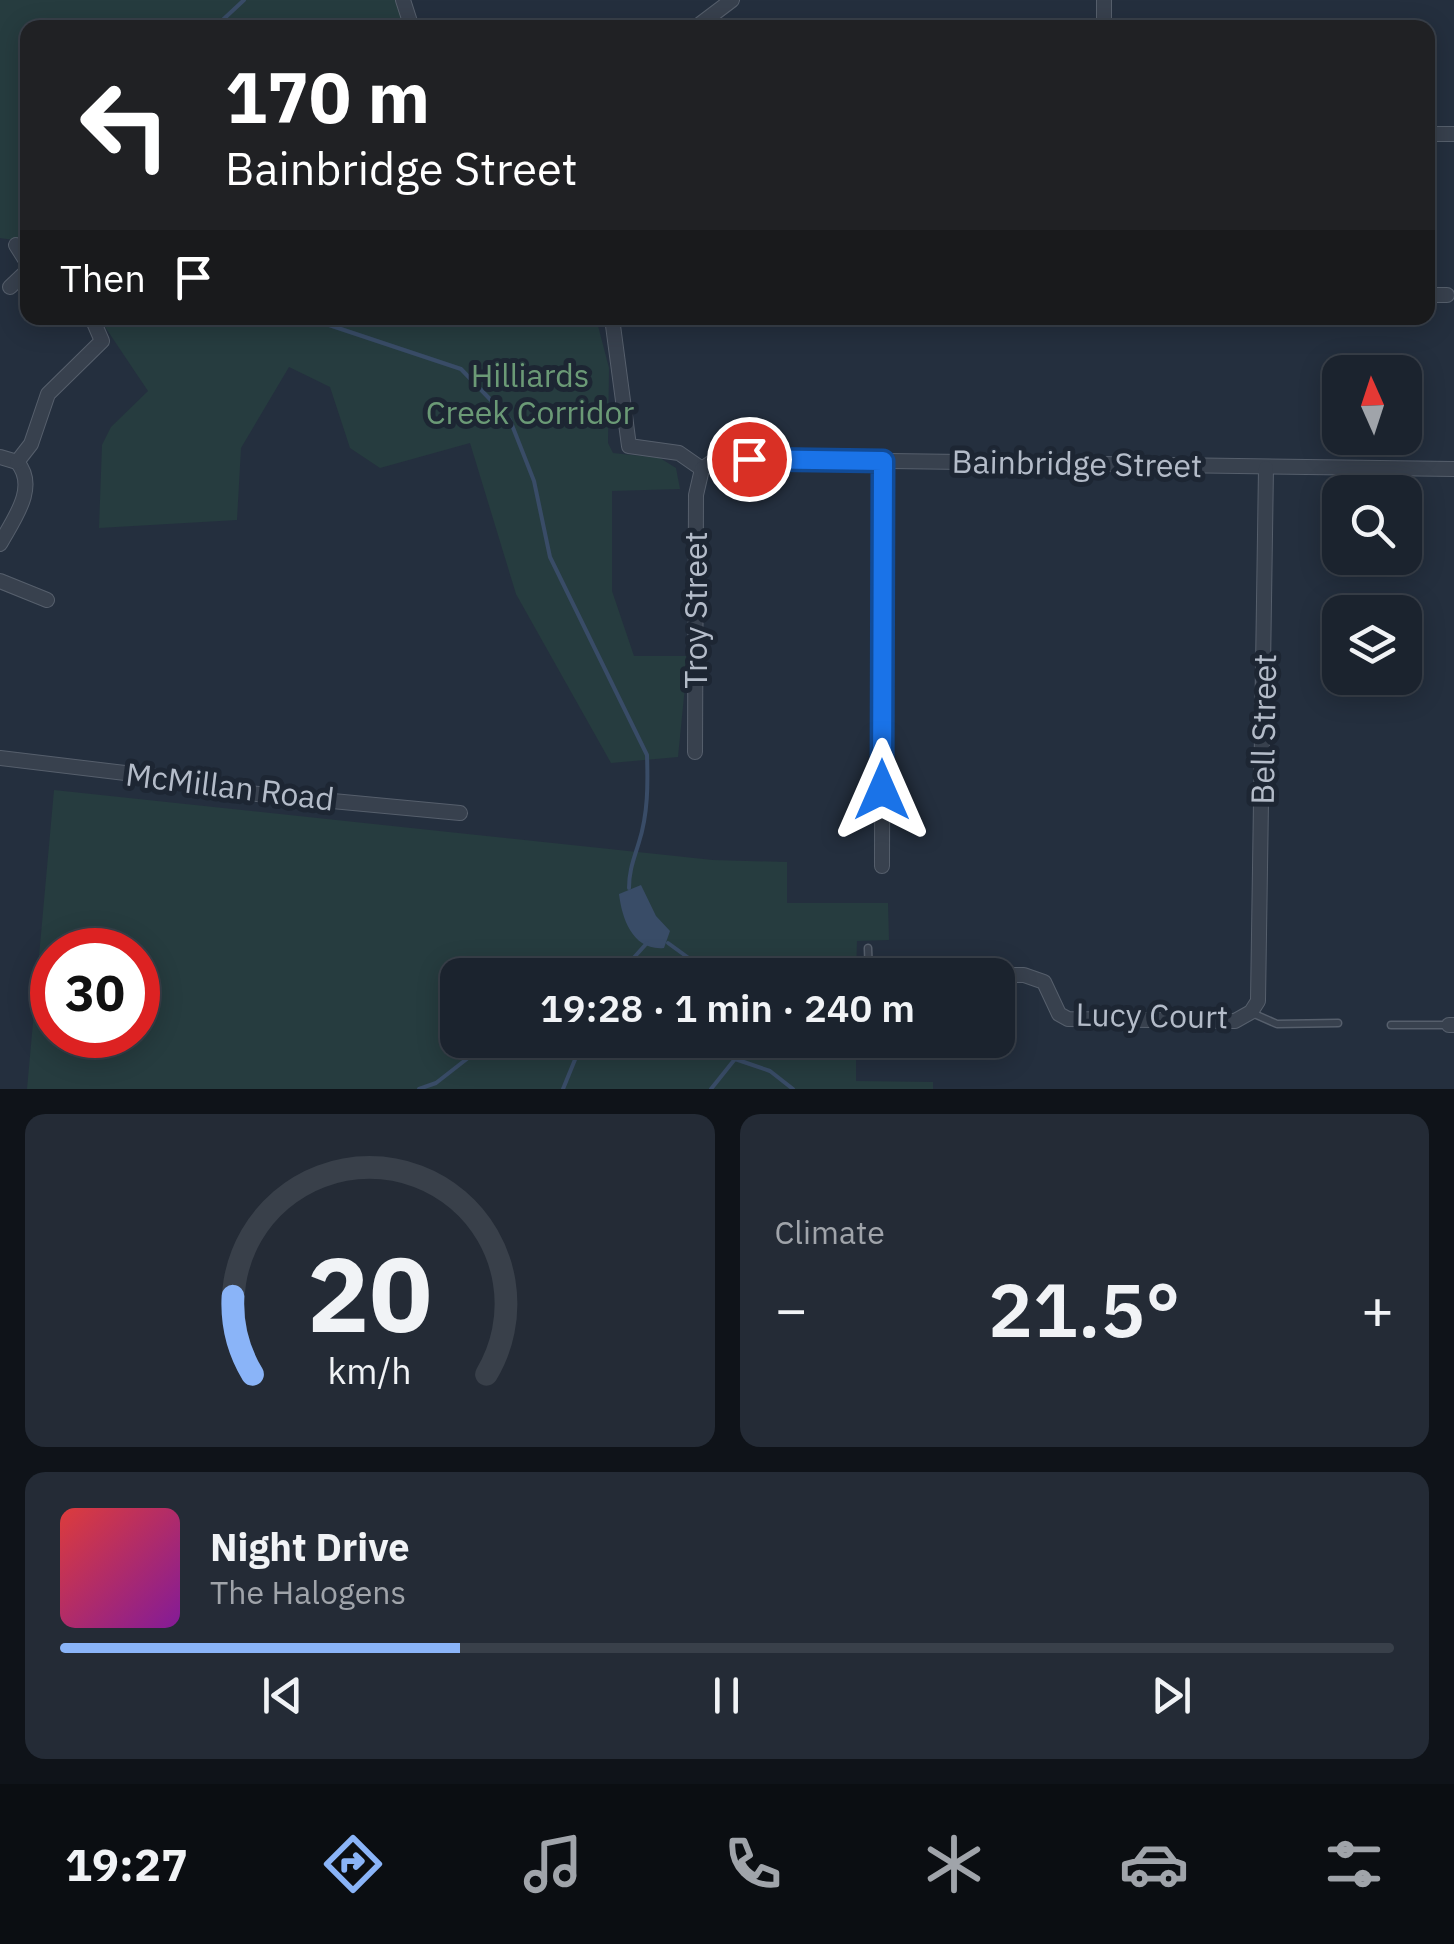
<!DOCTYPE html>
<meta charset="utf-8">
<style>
:root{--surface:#1b232e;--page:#242b36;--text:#f1f3f6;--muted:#a0a4aa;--line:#39404a;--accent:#8ab4f8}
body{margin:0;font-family:"IBM Plex Sans",sans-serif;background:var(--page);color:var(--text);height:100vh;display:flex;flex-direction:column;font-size:38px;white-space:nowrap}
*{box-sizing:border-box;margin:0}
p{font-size:32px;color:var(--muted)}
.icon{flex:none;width:55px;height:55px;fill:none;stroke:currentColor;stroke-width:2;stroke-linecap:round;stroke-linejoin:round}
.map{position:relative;height:1089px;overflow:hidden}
.sheet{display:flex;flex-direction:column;gap:25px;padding:25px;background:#0f1319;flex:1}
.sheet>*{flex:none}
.banner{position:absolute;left:20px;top:20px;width:1415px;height:305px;border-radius:20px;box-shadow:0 5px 25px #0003,0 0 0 2px var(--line);background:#202124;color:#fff;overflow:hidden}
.needle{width:65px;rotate:357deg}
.fabs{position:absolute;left:1322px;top:355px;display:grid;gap:20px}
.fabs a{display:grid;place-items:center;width:100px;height:100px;border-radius:20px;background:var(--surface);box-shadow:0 5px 25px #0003,0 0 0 2px var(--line);font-size:50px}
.speed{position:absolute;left:30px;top:928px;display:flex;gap:20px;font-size:50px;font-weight:700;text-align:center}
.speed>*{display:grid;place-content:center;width:130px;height:130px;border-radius:50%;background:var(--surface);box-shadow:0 5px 25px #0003,0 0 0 2px var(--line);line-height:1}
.speed .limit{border:15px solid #d22;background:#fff;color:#111}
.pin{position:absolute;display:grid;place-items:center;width:85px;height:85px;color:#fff;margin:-42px;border:5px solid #fff;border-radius:50%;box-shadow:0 2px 10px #0007}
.me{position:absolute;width:110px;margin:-55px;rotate:0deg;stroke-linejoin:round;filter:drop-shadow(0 0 8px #0008)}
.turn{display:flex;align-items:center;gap:35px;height:210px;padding:0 40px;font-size:45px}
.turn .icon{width:130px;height:130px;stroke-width:2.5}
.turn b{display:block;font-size:70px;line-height:85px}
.then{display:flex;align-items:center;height:95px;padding:0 40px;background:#0003;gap:20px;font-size:38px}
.big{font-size:75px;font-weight:600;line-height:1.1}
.sheet .card{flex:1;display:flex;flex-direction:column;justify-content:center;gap:15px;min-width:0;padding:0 35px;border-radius:20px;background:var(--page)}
.sheet .dial{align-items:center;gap:0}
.dial svg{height:260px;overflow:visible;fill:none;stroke:var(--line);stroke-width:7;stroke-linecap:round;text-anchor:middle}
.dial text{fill:var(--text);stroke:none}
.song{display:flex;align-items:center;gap:30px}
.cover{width:120px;height:120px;border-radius:15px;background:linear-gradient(135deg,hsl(0 70% 55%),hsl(290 70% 35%))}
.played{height:10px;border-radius:5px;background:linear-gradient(90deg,var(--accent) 30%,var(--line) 30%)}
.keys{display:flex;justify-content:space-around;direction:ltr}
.heat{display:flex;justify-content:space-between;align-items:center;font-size:55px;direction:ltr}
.sheet .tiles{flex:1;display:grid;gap:25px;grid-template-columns:1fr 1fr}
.card:last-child{grid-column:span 2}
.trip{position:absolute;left:440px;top:958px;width:575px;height:100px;border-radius:20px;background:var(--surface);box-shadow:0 5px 25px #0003,0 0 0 2px var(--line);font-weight:600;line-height:100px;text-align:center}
.tabs{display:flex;height:160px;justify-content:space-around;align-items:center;background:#0b0e12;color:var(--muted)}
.tabs .icon{width:70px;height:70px}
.tabs .active{color:var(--accent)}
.tabs b{font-size:45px;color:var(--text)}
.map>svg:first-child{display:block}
.green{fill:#263c3f;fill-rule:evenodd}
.water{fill:#394c67}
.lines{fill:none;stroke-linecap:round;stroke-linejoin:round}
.stream{stroke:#394c67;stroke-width:4}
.service-casing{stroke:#565f6c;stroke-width:9}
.minor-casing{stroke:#565f6c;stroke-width:16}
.service{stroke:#38414e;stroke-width:6}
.minor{stroke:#38414e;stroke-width:14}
.route-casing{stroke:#114b97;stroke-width:25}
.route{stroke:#1a73e8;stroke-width:18}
.labels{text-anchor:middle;stroke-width:10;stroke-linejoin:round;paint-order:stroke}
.park-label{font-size:32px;fill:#6b9a76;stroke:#1d2633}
.street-label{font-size:32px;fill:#b4bcc9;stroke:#1d2633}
</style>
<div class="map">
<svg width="1454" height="1089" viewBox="0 0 1454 1089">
<rect width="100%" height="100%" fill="#242f3e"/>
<g class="green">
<path d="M 0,0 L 396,0 L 405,27 L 28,28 L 27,242 L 0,238 Z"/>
<path d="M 99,318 L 596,318 L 609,368 L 608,443 L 613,453 L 660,458 L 676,468 L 680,489 L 612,491 L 612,591 L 634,656 L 688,656 L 678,757 L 611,763 L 516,594 L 470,443 L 380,468 L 350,448 L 330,387 L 289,367 L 241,448 L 237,520 L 99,528 L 102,445 L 111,427 L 148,391 Z"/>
<path d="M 54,790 L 713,860 L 787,862 L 787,903 L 888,903 L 889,940 L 857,941 L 856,975 L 458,975 L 458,1040 L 856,1040 L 856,1081 L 933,1082 L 933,1089 L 27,1089 ZM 52,950 L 138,950 L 138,1035 L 52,1035 Z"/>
</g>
<path class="water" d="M 641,885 L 656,916 L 670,931 L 664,948 C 633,951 622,919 619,894 Z"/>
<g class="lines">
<g class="stream">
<path d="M 214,28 L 244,0"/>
<path d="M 308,318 L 461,369 L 510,420 L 534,481 L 550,557 L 647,755 C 648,784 648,814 639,842 C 634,859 629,870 629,888"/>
<path d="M 668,943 L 712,975"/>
<path d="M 549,975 L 608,968"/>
<path d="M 605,975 L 629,963 L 647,943"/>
<path d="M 735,1059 L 770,1071 L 793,1089"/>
<path d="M 419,1089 L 436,1083 L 491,1040"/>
<path d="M 563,1089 L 583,1040"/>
<path d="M 711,1089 L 735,1059 L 736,1040"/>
</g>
<g class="service-casing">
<g id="service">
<path d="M 868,948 L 869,975"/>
<path d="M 1252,1013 L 1277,1024 L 1338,1023"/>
<path d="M 1391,1025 L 1449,1025"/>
<path d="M 870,1040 L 870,1046"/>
</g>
</g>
<g class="minor-casing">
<g id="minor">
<path d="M 403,0 L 412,28"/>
<path d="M 1104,0 L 1104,28"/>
<path d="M 505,28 L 578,28"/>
<path d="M 650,28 L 667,28"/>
<path d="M 695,28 L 732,0"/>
<path d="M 1428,134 L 1454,134"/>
<path d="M 16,245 L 28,264"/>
<path d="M 10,287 L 28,270"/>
<path d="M 1428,295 L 1447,295"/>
<path d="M 612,318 L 629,446 L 679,453 L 702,469"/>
<path d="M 0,457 L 17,462 C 39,487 13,520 0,544"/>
<path d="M 17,462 L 31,444 L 48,394 L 102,341 L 92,318"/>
<path d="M 702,469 L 712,462 L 749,459 L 1454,469"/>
<path d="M 0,581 L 47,600"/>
<path d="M 695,752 L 696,495 L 702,469"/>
<path d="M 0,758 L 200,782 L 226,791 L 460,813"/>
<path d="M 882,866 L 883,461"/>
<path d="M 869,975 L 1024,975 L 1044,982 L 1059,1014 L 1068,1019 L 1235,1021 L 1251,1012 L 1258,1001 L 1266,468"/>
<path d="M 1449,1025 L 1454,1025"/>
</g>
</g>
<use href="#service" class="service"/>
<use href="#minor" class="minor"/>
</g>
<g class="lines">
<g class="route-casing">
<path id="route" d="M 749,459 L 883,461 L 882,790"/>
</g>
<use href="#route" class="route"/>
</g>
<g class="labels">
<g class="park-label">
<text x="530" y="387">Hilliards<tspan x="530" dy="37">Creek Corridor</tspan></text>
</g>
<g class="street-label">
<text transform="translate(1077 464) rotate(1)" y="11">Bainbridge Street</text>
<text transform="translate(696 610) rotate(-90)" y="11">Troy Street</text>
<text transform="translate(1264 729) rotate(-89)" y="11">Bell Street</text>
<text transform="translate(230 787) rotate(7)" y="11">McMillan Road</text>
<text transform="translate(1152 1016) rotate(1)" y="11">Lucy Court</text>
</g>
</g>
</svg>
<div class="fabs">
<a><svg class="needle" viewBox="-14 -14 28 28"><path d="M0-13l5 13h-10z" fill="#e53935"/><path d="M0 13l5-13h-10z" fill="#a0a4aa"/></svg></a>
<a><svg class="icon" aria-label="search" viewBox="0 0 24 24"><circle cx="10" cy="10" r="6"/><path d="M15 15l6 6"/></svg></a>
<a><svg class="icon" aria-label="layers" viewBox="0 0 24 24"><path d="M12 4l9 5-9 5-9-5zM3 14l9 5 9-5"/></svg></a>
</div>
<div class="speed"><div class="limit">30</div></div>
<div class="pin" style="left:749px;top:459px;background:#d93025"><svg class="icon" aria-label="arrive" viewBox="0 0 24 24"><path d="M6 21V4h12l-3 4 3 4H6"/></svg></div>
<svg class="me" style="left:882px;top:790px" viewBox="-20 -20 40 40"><path d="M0-17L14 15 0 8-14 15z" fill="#1a73e8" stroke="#fff" stroke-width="4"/></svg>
<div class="trip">19:28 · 1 min · 240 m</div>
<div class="banner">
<div class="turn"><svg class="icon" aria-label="left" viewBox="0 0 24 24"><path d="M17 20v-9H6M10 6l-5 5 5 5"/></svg><div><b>170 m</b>Bainbridge Street</div></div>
<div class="then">Then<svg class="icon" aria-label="arrive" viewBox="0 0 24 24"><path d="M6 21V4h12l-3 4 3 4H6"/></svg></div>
</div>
</div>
<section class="sheet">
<div class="tiles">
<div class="card dial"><svg viewBox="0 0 100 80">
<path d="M14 69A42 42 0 1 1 86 69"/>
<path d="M14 69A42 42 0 0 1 8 45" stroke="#8ab4f8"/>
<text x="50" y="56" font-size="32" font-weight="700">20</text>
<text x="50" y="72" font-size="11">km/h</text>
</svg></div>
<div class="card"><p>Climate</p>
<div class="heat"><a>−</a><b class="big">21.5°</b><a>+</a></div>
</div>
<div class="card">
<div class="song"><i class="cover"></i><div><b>Night Drive</b><p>The Halogens</p></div></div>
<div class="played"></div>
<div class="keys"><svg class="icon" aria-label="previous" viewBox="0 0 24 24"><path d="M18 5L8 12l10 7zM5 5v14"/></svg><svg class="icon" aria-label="pause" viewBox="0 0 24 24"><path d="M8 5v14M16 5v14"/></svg><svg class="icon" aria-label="next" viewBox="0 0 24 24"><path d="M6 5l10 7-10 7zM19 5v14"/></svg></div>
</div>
</div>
</section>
<nav class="tabs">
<b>19:27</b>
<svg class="icon active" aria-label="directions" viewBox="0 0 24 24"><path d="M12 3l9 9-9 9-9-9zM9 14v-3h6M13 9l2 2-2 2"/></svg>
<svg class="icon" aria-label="music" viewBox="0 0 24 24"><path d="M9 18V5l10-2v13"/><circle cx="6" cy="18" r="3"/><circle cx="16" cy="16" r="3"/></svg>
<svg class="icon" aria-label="phone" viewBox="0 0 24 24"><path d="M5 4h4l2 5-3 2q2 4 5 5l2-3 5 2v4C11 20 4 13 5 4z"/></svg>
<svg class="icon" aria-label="climate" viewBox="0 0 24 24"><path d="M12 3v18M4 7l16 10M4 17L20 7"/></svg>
<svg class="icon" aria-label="car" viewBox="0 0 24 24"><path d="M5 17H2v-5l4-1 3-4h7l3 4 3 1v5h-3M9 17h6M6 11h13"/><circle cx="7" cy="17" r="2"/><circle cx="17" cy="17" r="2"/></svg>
<svg class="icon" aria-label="filters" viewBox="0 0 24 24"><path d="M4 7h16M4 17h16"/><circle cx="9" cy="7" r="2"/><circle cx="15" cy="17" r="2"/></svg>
</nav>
